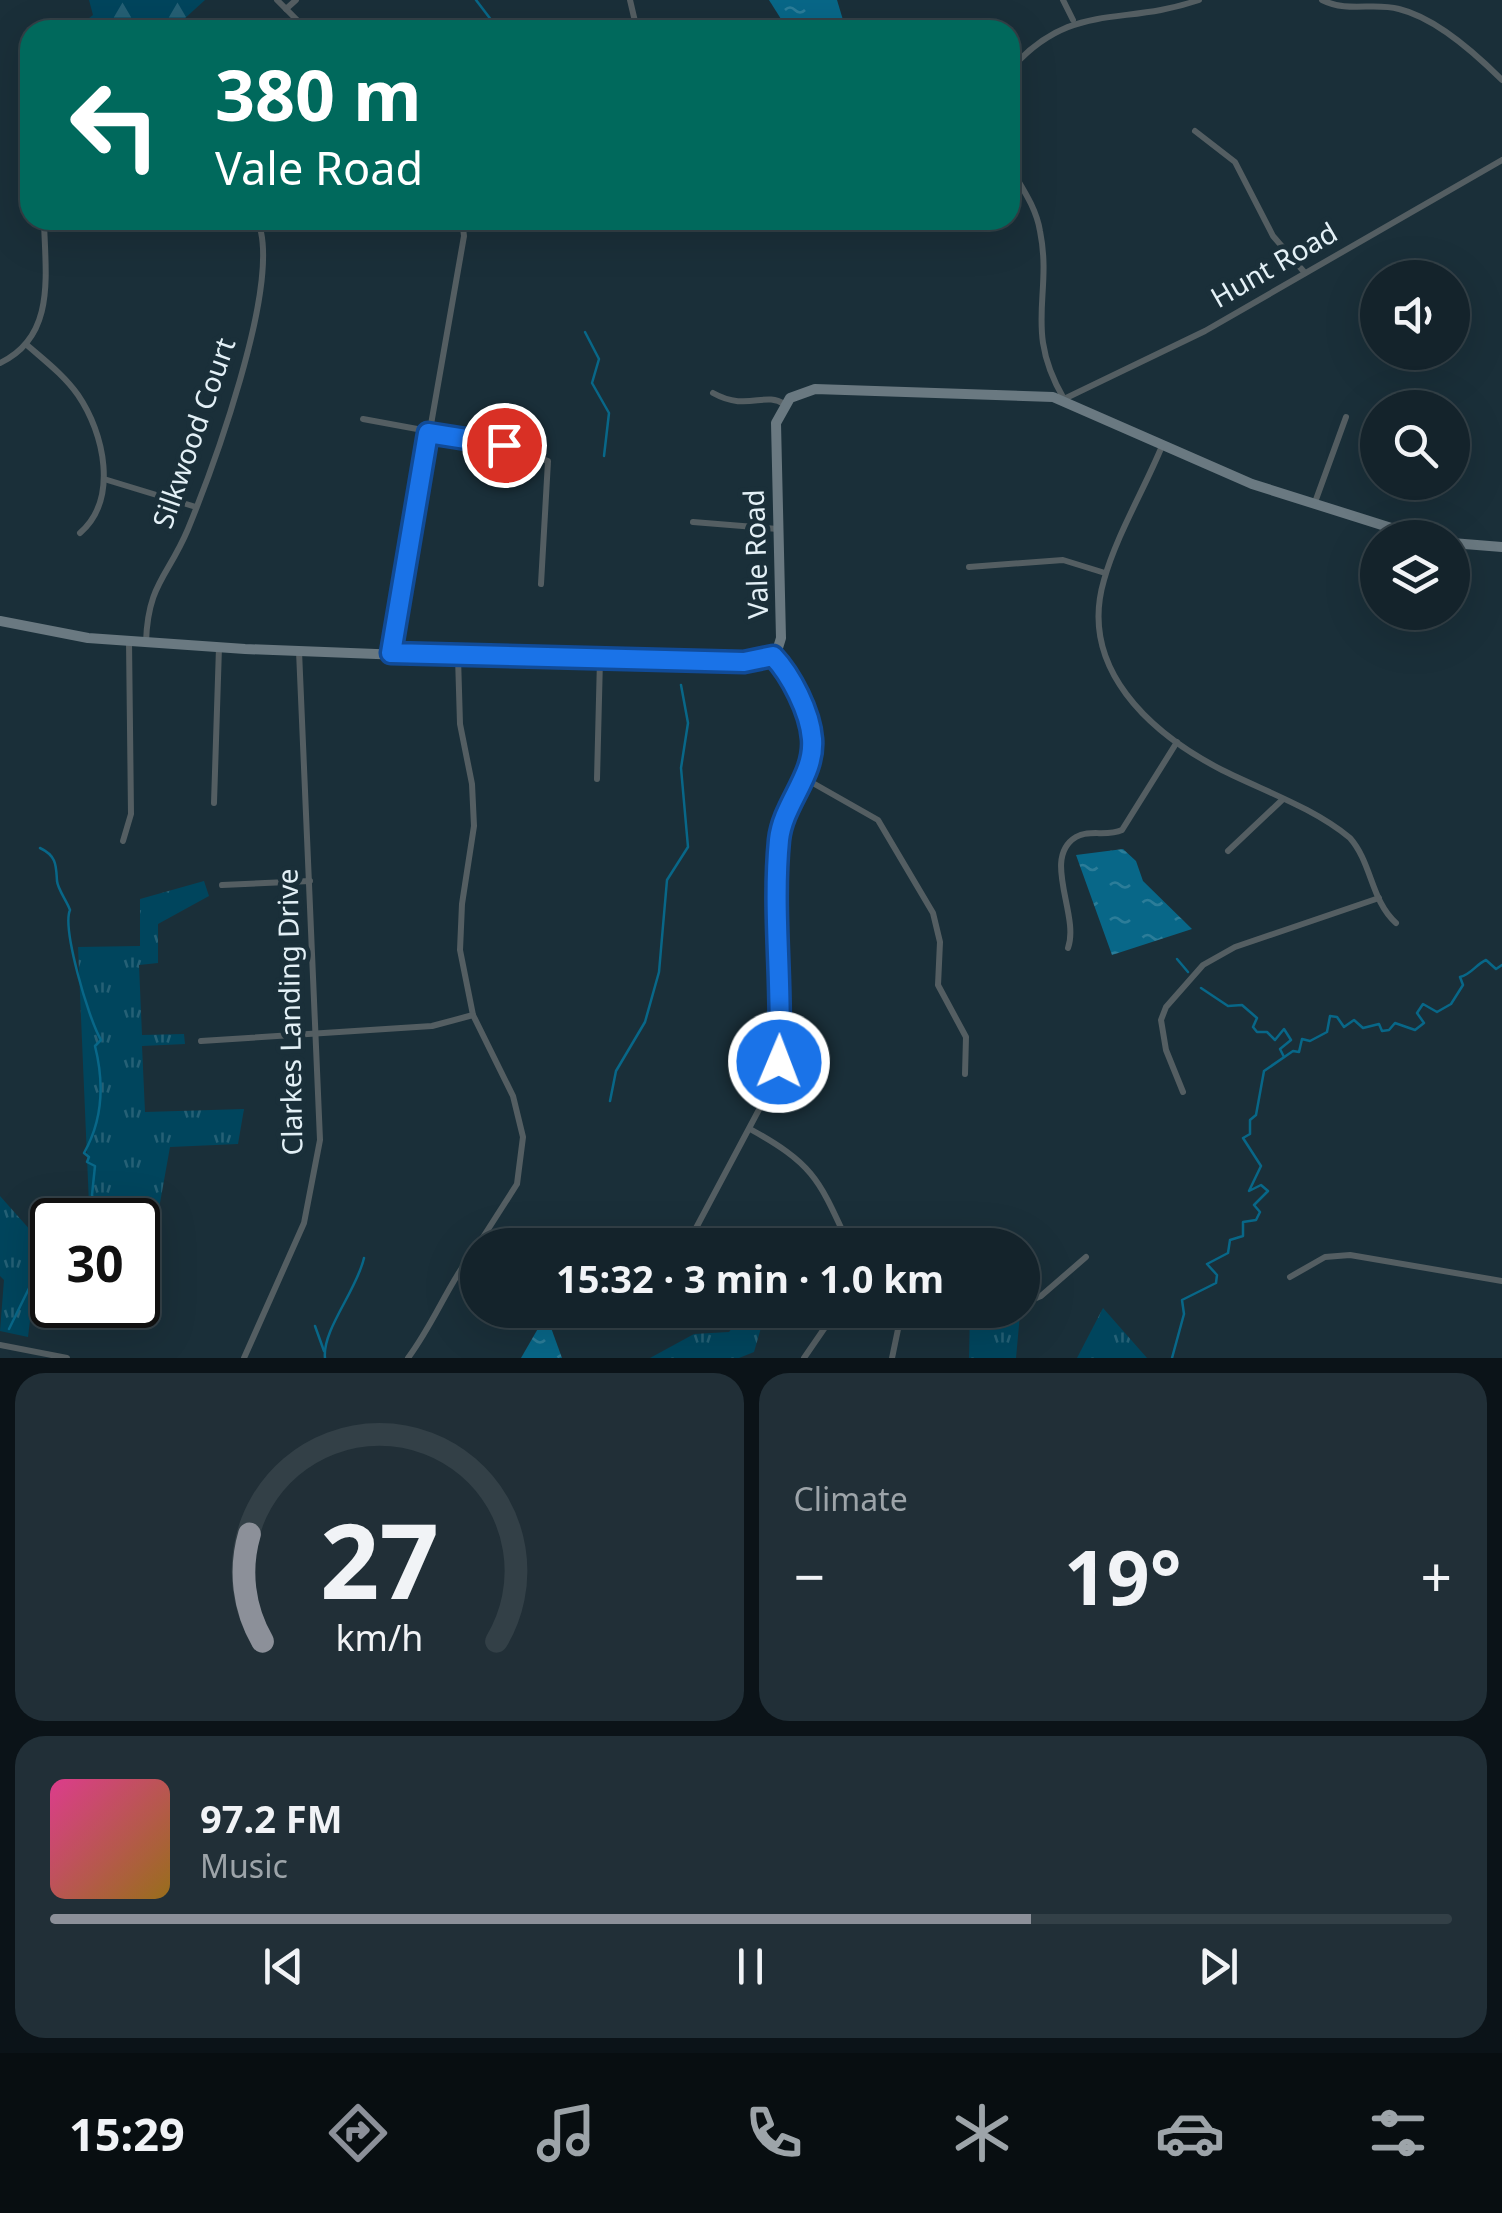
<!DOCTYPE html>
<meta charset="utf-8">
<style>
:root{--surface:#14232b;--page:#212f37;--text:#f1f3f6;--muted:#9da4a9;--line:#334047;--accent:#8c9099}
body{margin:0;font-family:"Noto Sans",sans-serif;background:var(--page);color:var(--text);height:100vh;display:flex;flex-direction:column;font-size:38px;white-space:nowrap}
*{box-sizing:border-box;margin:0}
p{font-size:32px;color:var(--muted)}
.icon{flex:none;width:55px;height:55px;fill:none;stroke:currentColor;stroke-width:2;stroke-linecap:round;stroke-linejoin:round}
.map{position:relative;height:1358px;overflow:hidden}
.panel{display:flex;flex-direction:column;gap:15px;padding:15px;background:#0b1318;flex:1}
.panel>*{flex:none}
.top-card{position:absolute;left:20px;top:20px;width:1000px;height:210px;border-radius:30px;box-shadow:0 10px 40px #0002,0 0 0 2px var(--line);background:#00695c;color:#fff;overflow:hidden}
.fabs{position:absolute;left:1360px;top:260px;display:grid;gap:20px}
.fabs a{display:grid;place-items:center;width:110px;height:110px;border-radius:50%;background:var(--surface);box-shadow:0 10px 40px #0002,0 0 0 2px var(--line);font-size:50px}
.speed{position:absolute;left:30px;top:1198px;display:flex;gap:20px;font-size:50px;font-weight:700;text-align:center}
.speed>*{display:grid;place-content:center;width:130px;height:130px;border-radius:50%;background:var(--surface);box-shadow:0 10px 40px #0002,0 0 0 2px var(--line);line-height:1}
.speed .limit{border:5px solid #111;border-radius:15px;background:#fff;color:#111}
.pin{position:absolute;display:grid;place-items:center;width:85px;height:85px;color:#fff;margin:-42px;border:5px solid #fff;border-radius:50%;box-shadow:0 2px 10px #0007}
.me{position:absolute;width:110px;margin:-55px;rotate:1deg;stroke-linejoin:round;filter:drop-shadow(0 0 8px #0008)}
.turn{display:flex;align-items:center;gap:35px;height:210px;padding:0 30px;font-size:45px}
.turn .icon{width:130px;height:130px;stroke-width:2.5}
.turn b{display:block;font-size:70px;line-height:85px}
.big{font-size:75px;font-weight:700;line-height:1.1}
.panel .card{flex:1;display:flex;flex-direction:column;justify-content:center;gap:15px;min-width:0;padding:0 35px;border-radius:30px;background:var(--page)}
.panel .dial{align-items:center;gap:0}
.dial svg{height:260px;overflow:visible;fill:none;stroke:var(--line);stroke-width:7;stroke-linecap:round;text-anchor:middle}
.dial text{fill:var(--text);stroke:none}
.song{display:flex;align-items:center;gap:30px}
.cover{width:120px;height:120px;border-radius:15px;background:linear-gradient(135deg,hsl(330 70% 55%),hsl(40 70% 35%))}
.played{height:10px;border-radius:5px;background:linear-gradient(90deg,var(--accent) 70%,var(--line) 70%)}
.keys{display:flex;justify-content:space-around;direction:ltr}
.heat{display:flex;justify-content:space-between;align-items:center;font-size:55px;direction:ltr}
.panel .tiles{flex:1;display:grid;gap:15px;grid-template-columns:1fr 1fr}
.card:last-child{grid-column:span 2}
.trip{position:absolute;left:460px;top:1228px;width:580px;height:100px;border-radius:50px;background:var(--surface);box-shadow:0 10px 40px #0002,0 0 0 2px var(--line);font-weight:700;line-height:100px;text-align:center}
.tabs{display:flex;height:160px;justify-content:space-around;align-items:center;background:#080e11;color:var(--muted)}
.tabs .icon{width:70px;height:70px}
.tabs .on{color:var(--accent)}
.tabs b{font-size:45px;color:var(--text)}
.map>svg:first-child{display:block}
.grass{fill:url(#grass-tufts)}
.forest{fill:url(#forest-firs)}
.water{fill:url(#water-ripples)}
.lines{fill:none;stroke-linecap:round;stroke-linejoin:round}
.stream{stroke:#086788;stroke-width:2.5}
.street{stroke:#545e62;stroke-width:6}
.secondary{stroke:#6a7981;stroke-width:10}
.route-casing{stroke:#114b97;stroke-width:25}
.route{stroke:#1a73e8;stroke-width:18}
.labels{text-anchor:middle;stroke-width:10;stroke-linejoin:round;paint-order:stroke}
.street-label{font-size:28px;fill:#e3f0f6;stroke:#1a2f39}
</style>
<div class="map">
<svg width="1502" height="1358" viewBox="0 0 1502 1358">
<defs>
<pattern id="grass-tufts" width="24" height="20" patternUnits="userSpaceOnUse" patternTransform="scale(2.5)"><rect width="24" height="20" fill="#00455d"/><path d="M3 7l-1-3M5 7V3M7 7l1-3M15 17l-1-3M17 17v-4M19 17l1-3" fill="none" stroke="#256075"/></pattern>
<pattern id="forest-firs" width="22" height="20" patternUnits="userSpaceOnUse" patternTransform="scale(2.5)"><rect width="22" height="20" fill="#00455d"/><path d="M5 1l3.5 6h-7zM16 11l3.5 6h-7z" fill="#256075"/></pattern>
<pattern id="water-ripples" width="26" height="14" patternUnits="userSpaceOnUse" patternTransform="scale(2.5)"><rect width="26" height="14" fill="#086788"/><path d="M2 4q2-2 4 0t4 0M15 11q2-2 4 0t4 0" fill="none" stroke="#2c7d99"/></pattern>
</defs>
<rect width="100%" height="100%" fill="#1a2f39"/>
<g class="grass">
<path d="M 204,881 L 209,896 L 158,924 L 158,963 L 139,965 L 142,1035 L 184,1034 L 185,1044 L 142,1046 L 145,1112 L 244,1109 L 238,1144 L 170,1147 L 158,1214 L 138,1257 L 138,1220 L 80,1220 L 89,1204 L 78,947 L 140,946 L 140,899 Z"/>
<path d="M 0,1196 L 32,1232 L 52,1242 L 52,1291 L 40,1291 L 32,1304 L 28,1337 L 0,1331 L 4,1280 L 0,1276 Z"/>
<path d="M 1103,1308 L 1147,1358 L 1077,1358 Z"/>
<path d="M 747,1310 L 765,1314 L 754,1352 L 739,1358 L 650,1358 L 694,1334 L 729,1332 Z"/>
<path d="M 970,1310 L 1020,1314 L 1016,1358 L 969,1358 Z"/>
</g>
<path class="forest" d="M 89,0 L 205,0 L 172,30 L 74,30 L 93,15 Z"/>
<g class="water">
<path d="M 769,0 L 837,0 L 846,30 L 788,30 Z"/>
<path d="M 1123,849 L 1136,861 L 1143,881 L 1192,929 L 1112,955 L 1076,855 Z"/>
<path d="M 540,1325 L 550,1325 L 562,1358 L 521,1358 Z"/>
</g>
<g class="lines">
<g class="stream">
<path d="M 476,0 L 492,21 L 490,30"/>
<path d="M 585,332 L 599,359 L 592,383 L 609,413 L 604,456"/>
<path d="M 40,848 C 57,856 56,866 57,881 C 58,890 67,901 70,910 C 62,928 88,1018 101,1040 L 95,1046 C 104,1082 104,1118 84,1153 L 89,1157 L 87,1162 L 95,1166 L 92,1195 L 98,1220"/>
<path d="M 1177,959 L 1188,972"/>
<path d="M 1201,988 L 1228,1006 L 1242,1005 L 1257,1018 L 1253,1027 L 1257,1032 L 1267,1032 L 1275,1040 L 1284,1029 L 1291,1040 L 1280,1049 L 1284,1057"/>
<path d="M 610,1101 L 616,1071 L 645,1022 L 659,972 L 667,880 L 688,847 L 681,768 L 688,723 L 681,685"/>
<path d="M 544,1325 L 545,1310"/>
<path d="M 315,1326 L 324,1351"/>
<path d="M 9,1329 L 36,1274 L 30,1262 L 52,1244"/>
<path d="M 325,1358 C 322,1330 357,1290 364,1258"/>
<path d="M 1172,1358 L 1184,1314 L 1182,1300 L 1216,1283 L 1217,1275 L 1207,1264 L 1228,1253 L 1230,1240 L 1243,1236 L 1243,1222 L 1256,1220 L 1260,1212 L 1254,1205 L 1268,1191 L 1261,1185 L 1249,1191 L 1261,1166 L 1243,1138 L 1250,1134 L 1250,1120 L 1256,1115 L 1264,1071 L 1293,1051 L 1299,1052 L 1302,1039 L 1310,1041 L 1327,1032 L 1330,1016 L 1337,1017 L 1344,1027 L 1354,1020 L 1363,1028 L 1379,1024 L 1382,1031 L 1389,1030 L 1395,1023 L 1415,1030 L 1424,1023 L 1417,1013 L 1423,1004 L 1437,1012 L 1451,1004 L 1463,985 L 1460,977 C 1472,974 1475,965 1486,960 L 1496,969 L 1502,965"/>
</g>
<g class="street">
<path d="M 277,0 L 307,30"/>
<path d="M 630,0 L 637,30"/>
<path d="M 1063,0 L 1073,20"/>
<path d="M 1322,0 C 1348,13 1373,2 1399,9 C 1436,18 1476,54 1502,80"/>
<path d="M 286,9 L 296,0"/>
<path d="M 1010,70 C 1071,0 1121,27 1199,0"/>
<path d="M 1195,131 L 1235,162 L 1273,236 L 1305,273"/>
<path d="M 1010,167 C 1022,188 1036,207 1040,231 C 1053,296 1023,329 1064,399 L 1205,331 L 1502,160"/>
<path d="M 27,345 C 44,360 64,375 78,395 C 104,433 119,499 80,533"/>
<path d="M 0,363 C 57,336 45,273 44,220"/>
<path d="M 713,393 C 747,412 765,391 784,404"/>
<path d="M 363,419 L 504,445 L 548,461 L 541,584"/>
<path d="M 1162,446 C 1144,490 1117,534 1104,580 C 1078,668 1150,733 1222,770 C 1264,791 1314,808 1350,838 C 1372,863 1371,901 1396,923"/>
<path d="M 104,479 L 196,507"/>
<path d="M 1314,505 L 1346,417"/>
<path d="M 693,522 L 778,529"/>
<path d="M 969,567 L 1063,560 L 1105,573"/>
<path d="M 146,642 C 148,583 168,577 188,529 C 215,463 275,298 261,232"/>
<path d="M 391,653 L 464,236 L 462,220"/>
<path d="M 458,657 L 460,724 L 472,784 L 474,826 L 462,904 L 460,950 L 473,1015 L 513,1096 L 523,1137 L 517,1184 L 478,1245"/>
<path d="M 804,778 L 878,820 L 933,913 L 940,942 L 938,985 L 966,1037 L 965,1074"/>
<path d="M 597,779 L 600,659"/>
<path d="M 214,803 L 219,647"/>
<path d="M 123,841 L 131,814 L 129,641"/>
<path d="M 1228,851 L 1282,800"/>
<path d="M 222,885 L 310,881"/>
<path d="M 1068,948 C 1080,915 1041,858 1076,837 C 1089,829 1107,837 1122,830 L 1177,742"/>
<path d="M 201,1041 L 432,1026 L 473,1015"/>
<path d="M 1183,1092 L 1166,1050 L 1161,1020 L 1166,1007 L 1203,965 L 1235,947 L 1379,898"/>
<path d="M 750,1129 C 815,1165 819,1180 849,1245"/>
<path d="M 687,1245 L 771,1087 L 779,1062 L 779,839 L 809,763 L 812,743 L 804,711 L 773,656"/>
<path d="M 1290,1277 L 1325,1257 L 1350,1255 L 1502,1281"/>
<path d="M 1022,1304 L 1041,1296 L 1086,1257"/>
<path d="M 0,1345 L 67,1358"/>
<path d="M 244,1358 L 304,1223 L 320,1140 L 299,651"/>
<path d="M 408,1358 C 435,1322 449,1281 478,1246"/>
<path d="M 804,1358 L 837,1310"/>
<path d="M 892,1358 L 902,1310"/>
</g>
<g class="secondary">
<path d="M 1452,543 L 1502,547"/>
<path d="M 0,621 L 88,638 L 245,649 L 505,659 L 765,660 L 777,651 L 781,638 L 776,423 L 790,398 L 815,389 L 1053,397 L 1252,484 L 1423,538"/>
</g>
</g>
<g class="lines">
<g class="route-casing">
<path id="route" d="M 504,445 L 428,433 L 391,653 L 744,662 L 773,656 C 791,675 810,712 812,739 C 815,776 783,803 779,840 C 772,913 783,988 779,1062"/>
</g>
<use href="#route" class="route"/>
</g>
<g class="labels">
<g class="street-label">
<text transform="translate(1274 265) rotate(-30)" y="10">Hunt Road</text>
<text transform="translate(194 433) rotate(-71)" y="10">Silkwood Court</text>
<text transform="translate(756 554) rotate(-92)" y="10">Vale Road</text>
<text transform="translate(290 1012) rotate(-91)" y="10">Clarkes Landing Drive</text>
</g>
</g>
</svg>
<div class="fabs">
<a><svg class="icon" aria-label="sound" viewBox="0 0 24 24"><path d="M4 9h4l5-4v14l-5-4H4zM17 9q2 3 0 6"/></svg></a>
<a><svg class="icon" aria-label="search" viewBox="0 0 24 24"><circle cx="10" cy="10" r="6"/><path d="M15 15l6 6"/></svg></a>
<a><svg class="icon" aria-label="layers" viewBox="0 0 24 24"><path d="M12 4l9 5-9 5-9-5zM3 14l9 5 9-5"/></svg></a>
</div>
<div class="speed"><div class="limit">30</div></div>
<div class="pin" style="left:504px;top:445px;background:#d93025"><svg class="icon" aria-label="arrive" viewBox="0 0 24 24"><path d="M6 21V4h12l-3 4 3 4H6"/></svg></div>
<svg class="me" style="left:779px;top:1062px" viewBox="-20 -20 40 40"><circle r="17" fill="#1a73e8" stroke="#fff" stroke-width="3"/><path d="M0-11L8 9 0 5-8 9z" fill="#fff"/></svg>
<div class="trip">15:32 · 3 min · 1.0 km</div>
<div class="top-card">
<div class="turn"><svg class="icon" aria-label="left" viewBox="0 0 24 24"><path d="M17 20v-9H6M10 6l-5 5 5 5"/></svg><div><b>380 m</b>Vale Road</div></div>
</div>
</div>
<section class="panel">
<div class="tiles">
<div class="card dial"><svg viewBox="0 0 100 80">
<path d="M14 69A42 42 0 1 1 86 69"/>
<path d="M14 69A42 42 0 0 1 10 36" stroke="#8c9099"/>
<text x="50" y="56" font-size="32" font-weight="700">27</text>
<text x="50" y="72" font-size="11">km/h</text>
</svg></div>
<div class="card"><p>Climate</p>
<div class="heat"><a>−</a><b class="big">19°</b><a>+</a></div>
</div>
<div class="card">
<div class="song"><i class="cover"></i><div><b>97.2 FM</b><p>Music</p></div></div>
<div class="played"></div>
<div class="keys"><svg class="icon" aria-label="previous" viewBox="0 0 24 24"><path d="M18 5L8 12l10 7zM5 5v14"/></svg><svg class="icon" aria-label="pause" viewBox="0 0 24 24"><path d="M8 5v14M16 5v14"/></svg><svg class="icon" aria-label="next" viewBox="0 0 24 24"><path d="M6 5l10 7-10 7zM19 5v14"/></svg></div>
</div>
</div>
</section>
<nav class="tabs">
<b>15:29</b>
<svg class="icon on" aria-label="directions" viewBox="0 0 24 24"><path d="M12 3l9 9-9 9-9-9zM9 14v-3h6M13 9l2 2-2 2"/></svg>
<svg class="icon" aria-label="music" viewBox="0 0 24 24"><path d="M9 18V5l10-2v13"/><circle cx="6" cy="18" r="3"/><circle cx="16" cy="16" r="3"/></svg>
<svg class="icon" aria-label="phone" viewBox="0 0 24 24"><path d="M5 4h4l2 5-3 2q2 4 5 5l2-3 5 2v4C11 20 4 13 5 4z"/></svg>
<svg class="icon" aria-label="climate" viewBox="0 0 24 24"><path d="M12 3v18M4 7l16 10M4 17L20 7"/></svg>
<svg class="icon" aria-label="car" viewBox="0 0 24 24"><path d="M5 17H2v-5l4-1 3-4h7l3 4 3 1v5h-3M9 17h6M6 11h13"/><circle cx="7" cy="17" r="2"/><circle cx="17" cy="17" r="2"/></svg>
<svg class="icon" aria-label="filters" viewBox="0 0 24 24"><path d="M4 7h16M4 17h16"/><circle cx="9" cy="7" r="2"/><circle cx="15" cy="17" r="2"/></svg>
</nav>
